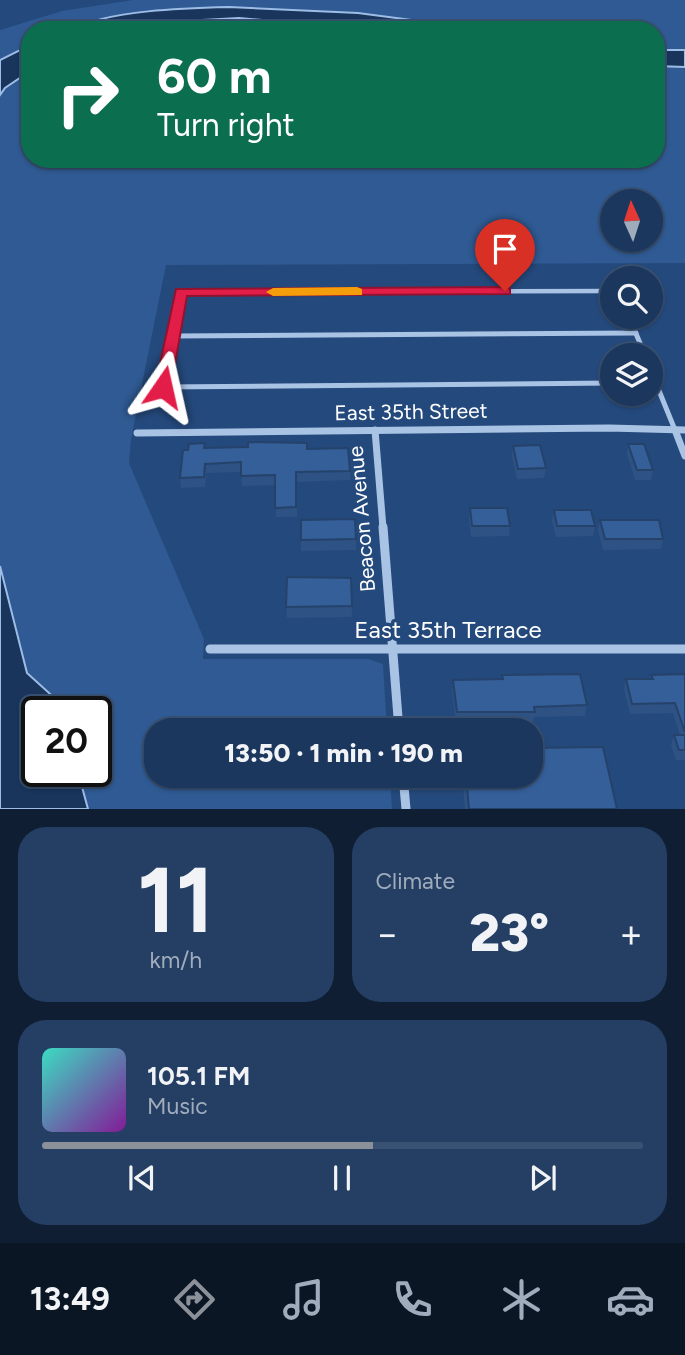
<!DOCTYPE html>
<meta charset="utf-8">
<style>
:root{--surface:#1b375d;--page:#243f63;--text:#f1f3f6;--muted:#a0acbc;--line:#395172;--accent:#8c9099}
body{margin:0;font-family:Figtree,sans-serif;background:var(--page);color:var(--text);height:100vh;display:flex;flex-direction:column;font-size:26px;white-space:nowrap}
*{box-sizing:border-box;margin:0}
p{font-size:23px;color:var(--muted)}
.icon{flex:none;width:38px;height:38px;fill:none;stroke:currentColor;stroke-width:2;stroke-linecap:round;stroke-linejoin:round}
.map{position:relative;height:809px;overflow:hidden}
.side{display:flex;flex-direction:column;gap:18px;padding:18px;background:#0f1e33;flex:1}
.side>*{flex:none}
.top-card{position:absolute;left:21px;top:21px;width:644px;height:147px;border-radius:28px;box-shadow:0 2px 5px #0004,0 0 0 2px var(--line);background:#0b6e4f;color:#fff;overflow:hidden}
.needle{width:46px;rotate:357deg}
.fabs{position:absolute;left:600px;top:189px;display:grid;gap:14px}
.fabs a{display:grid;place-items:center;width:63px;height:63px;border-radius:50%;background:var(--surface);box-shadow:0 2px 5px #0004,0 0 0 2px var(--line);font-size:35px}
.speed{position:absolute;left:21px;top:696px;display:flex;gap:14px;font-size:35px;font-weight:700;text-align:center}
.speed>*{display:grid;place-content:center;width:91px;height:91px;border-radius:50%;background:var(--surface);box-shadow:0 2px 5px #0004,0 0 0 2px var(--line);line-height:1}
.speed .limit{border:4px solid #111;border-radius:10px;background:#fff;color:#111}
.pin{position:absolute;display:grid;place-items:center;width:60px;height:60px;color:#fff;margin:-72px -30px;border-radius:50% 50% 50% 0;rotate:-45deg;box-shadow:0 0 7px #0007}
.pin .icon{rotate:45deg}
.me{position:absolute;width:77px;margin:-38px;rotate:11deg;stroke-linejoin:round;filter:drop-shadow(0 0 5px #0008)}
.turn{display:flex;align-items:center;gap:24px;height:147px;padding:0 21px;font-size:32px}
.turn .icon{width:91px;height:91px;stroke-width:2.5}
.turn b{display:block;font-size:49px;line-height:60px}
.big{font-size:52px;font-weight:800;line-height:1.1}
.side .card{flex:1;display:flex;flex-direction:column;justify-content:center;gap:10px;min-width:0;padding:0 24px;border-radius:28px;background:var(--page)}
.side .dial{align-items:center;gap:0}
.dial b{font-size:91px;line-height:1}
.song{display:flex;align-items:center;gap:21px}
.cover{width:84px;height:84px;border-radius:10px;background:linear-gradient(135deg,hsl(170 70% 55%),hsl(290 70% 35%))}
.played{height:7px;border-radius:4px;background:linear-gradient(90deg,var(--accent) 55%,var(--line) 55%)}
.keys{display:flex;justify-content:space-around;direction:ltr}
.heat{display:flex;justify-content:space-between;align-items:center;font-size:38px;direction:ltr}
.side .tiles{flex:1;display:grid;gap:18px;grid-template-columns:1fr 1fr}
.card:last-child{grid-column:span 2}
.trip{position:absolute;left:144px;top:718px;width:399px;height:70px;border-radius:28px;background:var(--surface);box-shadow:0 2px 5px #0004,0 0 0 2px var(--line);font-weight:800;line-height:70px;text-align:center}
.dock{display:flex;height:112px;justify-content:space-around;align-items:center;background:#0b1625;color:var(--muted)}
.dock .icon{width:49px;height:49px}
.dock .current{color:var(--accent)}
.dock b{font-size:32px;color:var(--text)}
.map>svg:first-child{display:block}
.green{fill:#2f5a93;fill-rule:evenodd}
.water{fill:#19355c;stroke:#9dbde6;stroke-width:2}
.lines{fill:none;stroke-linecap:round;stroke-linejoin:round}
.lane-far1{stroke:#a9c3e5;stroke-width:4.5}
.lane{stroke:#a9c3e5;stroke-width:5}
.street-far1{stroke:#a9c3e5;stroke-width:7}
.street{stroke:#a9c3e5;stroke-width:9}
.wall{fill:#2e5284}
.building{fill:#355f99;stroke:#25426b;stroke-width:2}
.route{fill:#e11d48;stroke:#92132f;stroke-width:2}
.slow{fill:#f59e0b}
.labels{text-anchor:middle;stroke-width:7;stroke-linejoin:round;paint-order:stroke}
.street-label{font-size:21px;fill:#fff;stroke:#24497c}
.near-street-label{font-size:24px;fill:#fff;stroke:#24497c}
</style>
<div class="map">
<svg width="685" height="809" viewBox="0 0 685 809">
<rect width="100%" height="100%" fill="#24497c"/>
<g class="green">
<path d="M 133,0 L 685,0 L 685,50 L 656,50 L 656,30 L 488,30 L 358,13 L 229,7 L 141,13 L 90,23 L 71,30 L 30,30 L 30,45 L 0,60 L 0,30 L 62,11 Z"/>
<path d="M 239,18 L 378,30 L 121,30 L 165,22 Z"/>
<path d="M 656,66 L 685,67 L 685,263 L 166,265 L 131,439 L 129,463 L 204,639 L 203,659 L 368,659 L 383,664 L 387,730 L 156,730 L 156,775 L 390,775 L 392,809 L 88,809 L 78,772 L 96,772 L 96,712 L 62,712 L 59,702 L 27,673 L 0,566 L 0,95 L 5,88 L 30,71 L 30,159 L 656,159 ZM 612,201 L 651,201 L 651,240 L 612,240 Z"/>
</g>
<g class="water">
<path d="M 229,7 L 358,13 L 488,30 L 378,30 L 239,18 L 165,22 L 121,30 L 71,30 C 107,10 188,8 229,7 Z"/>
<path d="M 30,45 L 30,71 L 5,88 L 0,95 L 0,60 Z"/>
<path d="M 656,50 L 685,50 L 685,67 L 656,66 Z"/>
<path d="M 0,566 L 27,673 L 59,702 L 62,712 L 37,712 L 37,772 L 78,772 L 88,809 L 0,809 Z"/>
</g>
<g class="lines">
<g class="lane-far1">
<path d="M 612,274 L 614,278"/>
<path d="M 178,308 L 181,292 L 612,291"/>
</g>
<g class="lane">
<path d="M 178,306 L 163,387 L 612,383"/>
<path d="M 629,317 L 645,355"/>
<path d="M 173,336 L 636,333"/>
<path d="M 651,371 L 675,430"/>
</g>
<g class="street-far1">
<path d="M 375,430 L 383,528"/>
<path d="M 675,430 L 685,456"/>
<path d="M 137,433 L 609,428 L 685,430"/>
</g>
<g class="street">
<path d="M 383,527 L 399,730"/>
<path d="M 210,649 L 685,649"/>
<path d="M 403,775 L 406,809"/>
</g>
</g>
<g class="wall">
<path d="M 205,443 L 205,448 L 307,449 L 350,471 L 350,480 L 297,482 L 297,517 L 276,517 L 275,485 L 242,486 L 241,472 L 206,473 L 205,487 L 181,488 L 180,478 L 188,450 Z"/>
<path d="M 628,444 L 653,470 L 651,480 L 635,480 L 627,454 Z"/>
<path d="M 513,446 L 546,468 L 544,478 L 517,479 L 512,456 Z"/>
<path d="M 470,508 L 510,526 L 509,536 L 471,537 L 469,519 Z"/>
<path d="M 554,510 L 595,526 L 593,536 L 556,537 L 552,521 Z"/>
<path d="M 600,520 L 663,539 L 661,549 L 603,550 L 598,530 Z"/>
<path d="M 356,539 L 356,550 L 301,551 L 301,540 Z"/>
<path d="M 351,578 L 352,617 L 287,618 L 286,607 Z"/>
<path d="M 685,674 L 685,760 L 676,760 L 671,745 L 674,735 L 680,735 L 673,713 L 630,714 L 624,689 L 626,679 L 650,679 L 651,675 Z"/>
<path d="M 502,675 L 587,705 L 585,716 L 534,717 L 533,722 L 456,723 L 452,691 L 453,680 L 502,679 Z"/>
<path d="M 462,775 L 530,775 L 617,809 L 465,809 Z"/>
</g>
<g class="building">
<path d="M 248,442 L 307,443 L 307,449 L 348,448 L 350,471 L 296,472 L 296,507 L 275,508 L 275,475 L 241,476 L 241,462 L 205,464 L 204,477 L 180,478 L 183,450 L 188,450 L 189,444 L 205,443 L 204,448 L 248,447 Z"/>
<path d="M 628,444 L 644,444 L 653,470 L 637,470 Z"/>
<path d="M 540,445 L 546,468 L 518,469 L 513,446 Z"/>
<path d="M 470,508 L 507,508 L 510,526 L 472,526 Z"/>
<path d="M 554,510 L 591,510 L 595,526 L 557,526 Z"/>
<path d="M 355,519 L 356,539 L 301,540 L 301,520 Z"/>
<path d="M 600,520 L 659,520 L 663,539 L 605,539 Z"/>
<path d="M 287,577 L 351,578 L 352,606 L 286,607 Z"/>
<path d="M 580,674 L 587,705 L 534,707 L 535,712 L 457,712 L 453,680 L 503,679 L 502,675 Z"/>
<path d="M 685,674 L 685,732 L 675,703 L 632,704 L 626,679 L 653,679 L 651,675 Z"/>
<path d="M 674,735 L 685,735 L 685,750 L 679,750 Z"/>
<path d="M 603,747 L 617,809 L 469,809 L 466,775 L 530,775 L 530,748 Z"/>
</g>
<path class="route" d="M 505,287 L 510,288 L 510,294 L 187,296 L 171,387 L 163,392 L 155,387 L 176,289 Z"/>
<path class="slow" d="M 357,287 L 362,289 L 362,295 L 273,296 L 266,292 L 273,288 Z"/>
<g class="labels">
<g class="street-label">
<text transform="translate(411 412) rotate(-1)" y="7">East 35th Street</text>
<text transform="translate(362 519) rotate(-95)" y="7">Beacon Avenue</text>
</g>
<g class="near-street-label">
<text x="448" y="638">East 35th Terrace</text>
</g>
</g>
</svg>
<div class="fabs">
<a><svg class="needle" viewBox="-14 -14 28 28"><path d="M0-13l5 13h-10z" fill="#e53935"/><path d="M0 13l5-13h-10z" fill="#a0acbc"/></svg></a>
<a><svg class="icon" aria-label="search" viewBox="0 0 24 24"><circle cx="10" cy="10" r="6"/><path d="M15 15l6 6"/></svg></a>
<a><svg class="icon" aria-label="layers" viewBox="0 0 24 24"><path d="M12 4l9 5-9 5-9-5zM3 14l9 5 9-5"/></svg></a>
</div>
<div class="speed"><div class="limit">20</div></div>
<div class="pin" style="left:505px;top:291px;background:#d93025"><svg class="icon" aria-label="arrive" viewBox="0 0 24 24"><path d="M6 21V4h12l-3 4 3 4H6"/></svg></div>
<svg class="me" style="left:163px;top:387px" viewBox="-20 -20 40 40"><path d="M0-17L14 15 0 8-14 15z" fill="#e11d48" stroke="#fff" stroke-width="4"/></svg>
<div class="trip">13:50 · 1 min · 190 m</div>
<div class="top-card">
<div class="turn"><svg class="icon" aria-label="right" viewBox="0 0 24 24"><path d="M7 20v-9h11M14 6l5 5-5 5"/></svg><div><b>60 m</b>Turn right</div></div>
</div>
</div>
<section class="side">
<div class="tiles">
<div class="card dial"><b>11</b><p>km/h</p></div>
<div class="card"><p>Climate</p>
<div class="heat"><a>−</a><b class="big">23°</b><a>+</a></div>
</div>
<div class="card">
<div class="song"><i class="cover"></i><div><b>105.1 FM</b><p>Music</p></div></div>
<div class="played"></div>
<div class="keys"><svg class="icon" aria-label="previous" viewBox="0 0 24 24"><path d="M18 5L8 12l10 7zM5 5v14"/></svg><svg class="icon" aria-label="pause" viewBox="0 0 24 24"><path d="M8 5v14M16 5v14"/></svg><svg class="icon" aria-label="next" viewBox="0 0 24 24"><path d="M6 5l10 7-10 7zM19 5v14"/></svg></div>
</div>
</div>
</section>
<nav class="dock">
<b>13:49</b>
<svg class="icon current" aria-label="directions" viewBox="0 0 24 24"><path d="M12 3l9 9-9 9-9-9zM9 14v-3h6M13 9l2 2-2 2"/></svg>
<svg class="icon" aria-label="music" viewBox="0 0 24 24"><path d="M9 18V5l10-2v13"/><circle cx="6" cy="18" r="3"/><circle cx="16" cy="16" r="3"/></svg>
<svg class="icon" aria-label="phone" viewBox="0 0 24 24"><path d="M5 4h4l2 5-3 2q2 4 5 5l2-3 5 2v4C11 20 4 13 5 4z"/></svg>
<svg class="icon" aria-label="climate" viewBox="0 0 24 24"><path d="M12 3v18M4 7l16 10M4 17L20 7"/></svg>
<svg class="icon" aria-label="car" viewBox="0 0 24 24"><path d="M5 17H2v-5l4-1 3-4h7l3 4 3 1v5h-3M9 17h6M6 11h13"/><circle cx="7" cy="17" r="2"/><circle cx="17" cy="17" r="2"/></svg>
</nav>
